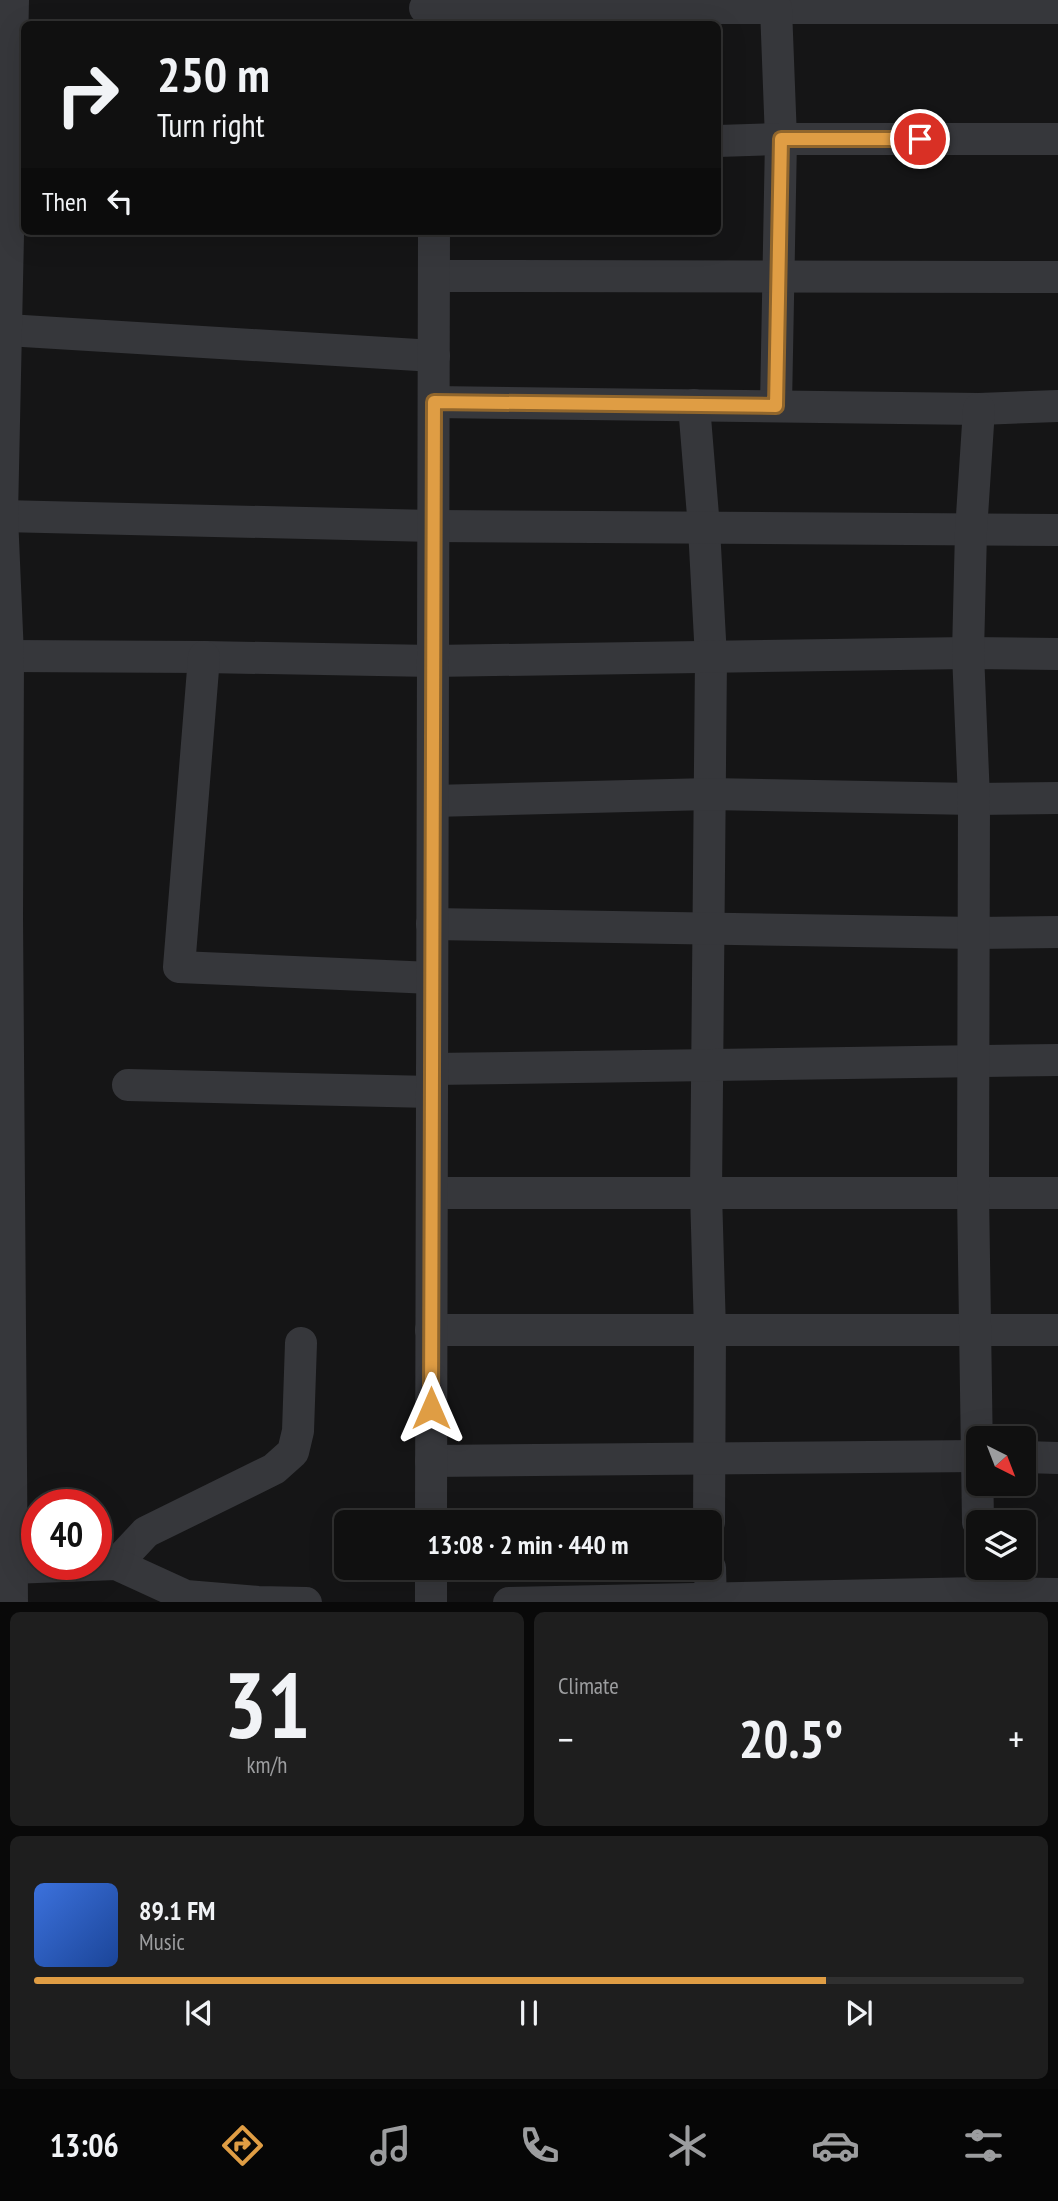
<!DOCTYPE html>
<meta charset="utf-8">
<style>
:root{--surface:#101010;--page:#1e1e1e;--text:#f1f3f6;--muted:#9c9d9f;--line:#303030;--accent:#df9d44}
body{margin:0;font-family:"PT Sans Narrow",sans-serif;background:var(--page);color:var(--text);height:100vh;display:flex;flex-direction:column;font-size:26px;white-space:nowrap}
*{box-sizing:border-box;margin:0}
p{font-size:23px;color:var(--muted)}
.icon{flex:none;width:38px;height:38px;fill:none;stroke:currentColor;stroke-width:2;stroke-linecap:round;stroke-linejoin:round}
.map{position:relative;height:1602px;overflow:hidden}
.sheet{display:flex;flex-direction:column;gap:10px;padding:10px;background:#090909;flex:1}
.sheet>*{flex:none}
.banner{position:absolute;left:21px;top:21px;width:700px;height:214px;border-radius:10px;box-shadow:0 7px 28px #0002,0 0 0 2px var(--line);background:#101010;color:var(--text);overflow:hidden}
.needle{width:46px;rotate:138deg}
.buttons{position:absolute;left:966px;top:1426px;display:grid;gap:14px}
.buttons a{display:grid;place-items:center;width:70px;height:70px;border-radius:10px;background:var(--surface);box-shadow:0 7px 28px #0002,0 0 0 2px var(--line);font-size:35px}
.speed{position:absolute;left:21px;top:1489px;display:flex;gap:14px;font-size:35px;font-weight:700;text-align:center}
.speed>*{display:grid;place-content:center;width:91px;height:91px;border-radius:50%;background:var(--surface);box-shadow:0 7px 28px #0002,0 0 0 2px var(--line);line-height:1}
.speed .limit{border:10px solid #d22;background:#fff;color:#111}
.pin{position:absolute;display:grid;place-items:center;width:60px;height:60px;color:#fff;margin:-30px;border:4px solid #fff;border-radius:50%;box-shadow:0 2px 7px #0007}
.me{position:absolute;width:77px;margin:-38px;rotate:0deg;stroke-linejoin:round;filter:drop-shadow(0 0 5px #0008)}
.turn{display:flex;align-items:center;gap:24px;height:147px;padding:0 21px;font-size:32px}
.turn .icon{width:91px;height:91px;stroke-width:2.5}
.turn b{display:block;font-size:49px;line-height:60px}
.then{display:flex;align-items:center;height:66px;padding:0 21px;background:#0003;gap:14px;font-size:26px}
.big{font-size:52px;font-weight:700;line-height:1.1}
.sheet .widget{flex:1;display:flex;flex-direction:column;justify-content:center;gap:10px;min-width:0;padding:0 24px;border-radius:10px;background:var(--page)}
.sheet .dial{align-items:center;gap:0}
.dial b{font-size:91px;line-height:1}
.song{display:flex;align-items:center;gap:21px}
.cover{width:84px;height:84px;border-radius:10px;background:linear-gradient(135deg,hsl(220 70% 55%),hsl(220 70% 35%))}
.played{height:7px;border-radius:4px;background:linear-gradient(90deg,var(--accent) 80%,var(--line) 80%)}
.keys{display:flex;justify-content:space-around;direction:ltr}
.heat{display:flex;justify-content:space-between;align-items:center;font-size:38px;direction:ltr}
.sheet .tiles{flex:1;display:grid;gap:10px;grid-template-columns:1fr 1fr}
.widget:last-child{grid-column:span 2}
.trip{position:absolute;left:334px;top:1510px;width:388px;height:70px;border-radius:10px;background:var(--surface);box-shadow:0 7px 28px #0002,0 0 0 2px var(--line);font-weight:700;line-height:70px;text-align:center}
.dock{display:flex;height:112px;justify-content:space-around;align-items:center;background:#060606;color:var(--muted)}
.dock .icon{width:49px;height:49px}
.dock .on{color:var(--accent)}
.dock b{font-size:32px;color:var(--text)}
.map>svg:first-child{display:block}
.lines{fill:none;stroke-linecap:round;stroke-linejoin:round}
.minor{stroke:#36373b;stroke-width:32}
.route-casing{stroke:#91662c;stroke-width:18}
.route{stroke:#df9d44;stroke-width:12}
</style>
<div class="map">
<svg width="1058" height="1603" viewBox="0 0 1058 1603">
<rect width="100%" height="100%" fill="#151516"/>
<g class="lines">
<g class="minor">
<path d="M 776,0 L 776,8 L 1058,8"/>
<path d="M 425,8 L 776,8 L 781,139 L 776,406"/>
<path d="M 718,141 L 781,139 L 1058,139"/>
<path d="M 434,276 L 1058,277"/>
<path d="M 7,330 L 434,356"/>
<path d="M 434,402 L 979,409 L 1058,406"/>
<path d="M 694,405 L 704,528 L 711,658 L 706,1193 L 710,1331 L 709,1522"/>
<path d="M 2,516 L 433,526 L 1058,530"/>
<path d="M 8,656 L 204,657 L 433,661 L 968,653 L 1058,654"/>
<path d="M 204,657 L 179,967 L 432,978"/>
<path d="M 433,801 L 710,794 L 974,799 L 1058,798"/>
<path d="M 432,924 L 975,933 L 1058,932"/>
<path d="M 432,1069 L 1058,1060"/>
<path d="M 128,1085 L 432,1092"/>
<path d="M 432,1193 L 1058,1193"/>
<path d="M 431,1330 L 1058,1330"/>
<path d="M 1024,1457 L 1058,1458"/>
<path d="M 431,1461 L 978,1456"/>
<path d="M 431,1522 L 434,231"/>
<path d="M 978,1522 L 973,1193 L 974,799 L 968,653 L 971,531 L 979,409"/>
<path d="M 116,1564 L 146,1532 L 274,1469 L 293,1452 L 298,1431 L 301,1343"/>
<path d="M 11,1568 L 116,1564 L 186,1596 L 258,1602 L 306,1603"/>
<path d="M 710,1568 L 711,1603"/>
<path d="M 12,1603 L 7,917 L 8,656 L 2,516 L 13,0"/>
<path d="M 431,1603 L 431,1568"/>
<path d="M 509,1603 L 979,1593 L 1058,1594"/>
</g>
</g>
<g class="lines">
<g class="route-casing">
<path id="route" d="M 431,1408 L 434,402 L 776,406 L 781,139 L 920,139"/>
</g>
<use href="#route" class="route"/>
</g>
</svg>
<div class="buttons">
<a><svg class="needle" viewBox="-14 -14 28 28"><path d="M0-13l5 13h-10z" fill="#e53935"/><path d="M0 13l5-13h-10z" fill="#9c9d9f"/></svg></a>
<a><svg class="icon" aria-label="layers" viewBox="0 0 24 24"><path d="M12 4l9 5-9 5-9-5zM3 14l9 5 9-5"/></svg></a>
</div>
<div class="speed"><div class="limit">40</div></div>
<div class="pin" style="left:920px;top:139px;background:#d93025"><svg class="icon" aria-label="arrive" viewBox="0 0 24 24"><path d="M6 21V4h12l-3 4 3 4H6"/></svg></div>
<svg class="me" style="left:431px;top:1408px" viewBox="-20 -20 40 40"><path d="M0-17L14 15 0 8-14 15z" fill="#df9d44" stroke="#fff" stroke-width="4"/></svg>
<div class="trip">13:08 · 2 min · 440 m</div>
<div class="banner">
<div class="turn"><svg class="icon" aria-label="right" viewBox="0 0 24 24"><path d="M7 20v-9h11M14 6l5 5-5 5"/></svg><div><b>250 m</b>Turn right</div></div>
<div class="then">Then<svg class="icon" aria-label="left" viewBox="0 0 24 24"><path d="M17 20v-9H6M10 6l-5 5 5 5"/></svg></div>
</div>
</div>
<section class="sheet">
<div class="tiles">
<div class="widget dial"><b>31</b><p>km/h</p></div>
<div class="widget"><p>Climate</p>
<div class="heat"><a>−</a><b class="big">20.5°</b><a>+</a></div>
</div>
<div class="widget">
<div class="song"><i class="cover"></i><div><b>89.1 FM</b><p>Music</p></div></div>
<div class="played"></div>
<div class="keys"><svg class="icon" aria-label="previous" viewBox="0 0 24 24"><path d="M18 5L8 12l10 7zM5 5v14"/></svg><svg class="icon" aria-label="pause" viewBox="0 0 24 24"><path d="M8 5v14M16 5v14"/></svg><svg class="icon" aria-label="next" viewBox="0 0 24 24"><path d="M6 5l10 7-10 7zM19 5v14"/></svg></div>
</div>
</div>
</section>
<nav class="dock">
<b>13:06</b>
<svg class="icon on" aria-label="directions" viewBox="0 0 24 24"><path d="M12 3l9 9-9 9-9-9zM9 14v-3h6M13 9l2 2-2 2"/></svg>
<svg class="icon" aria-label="music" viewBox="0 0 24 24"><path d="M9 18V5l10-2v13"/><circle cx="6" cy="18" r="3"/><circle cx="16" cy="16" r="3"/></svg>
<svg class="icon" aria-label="phone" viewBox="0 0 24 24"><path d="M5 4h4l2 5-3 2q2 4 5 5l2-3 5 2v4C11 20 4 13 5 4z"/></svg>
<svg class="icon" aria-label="climate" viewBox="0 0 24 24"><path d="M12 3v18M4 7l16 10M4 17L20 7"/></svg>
<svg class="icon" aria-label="car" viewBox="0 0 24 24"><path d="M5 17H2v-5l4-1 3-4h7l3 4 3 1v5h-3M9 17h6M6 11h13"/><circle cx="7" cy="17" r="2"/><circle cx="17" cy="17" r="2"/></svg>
<svg class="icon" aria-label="filters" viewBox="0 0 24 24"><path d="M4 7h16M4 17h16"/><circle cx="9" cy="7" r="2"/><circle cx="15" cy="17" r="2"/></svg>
</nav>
